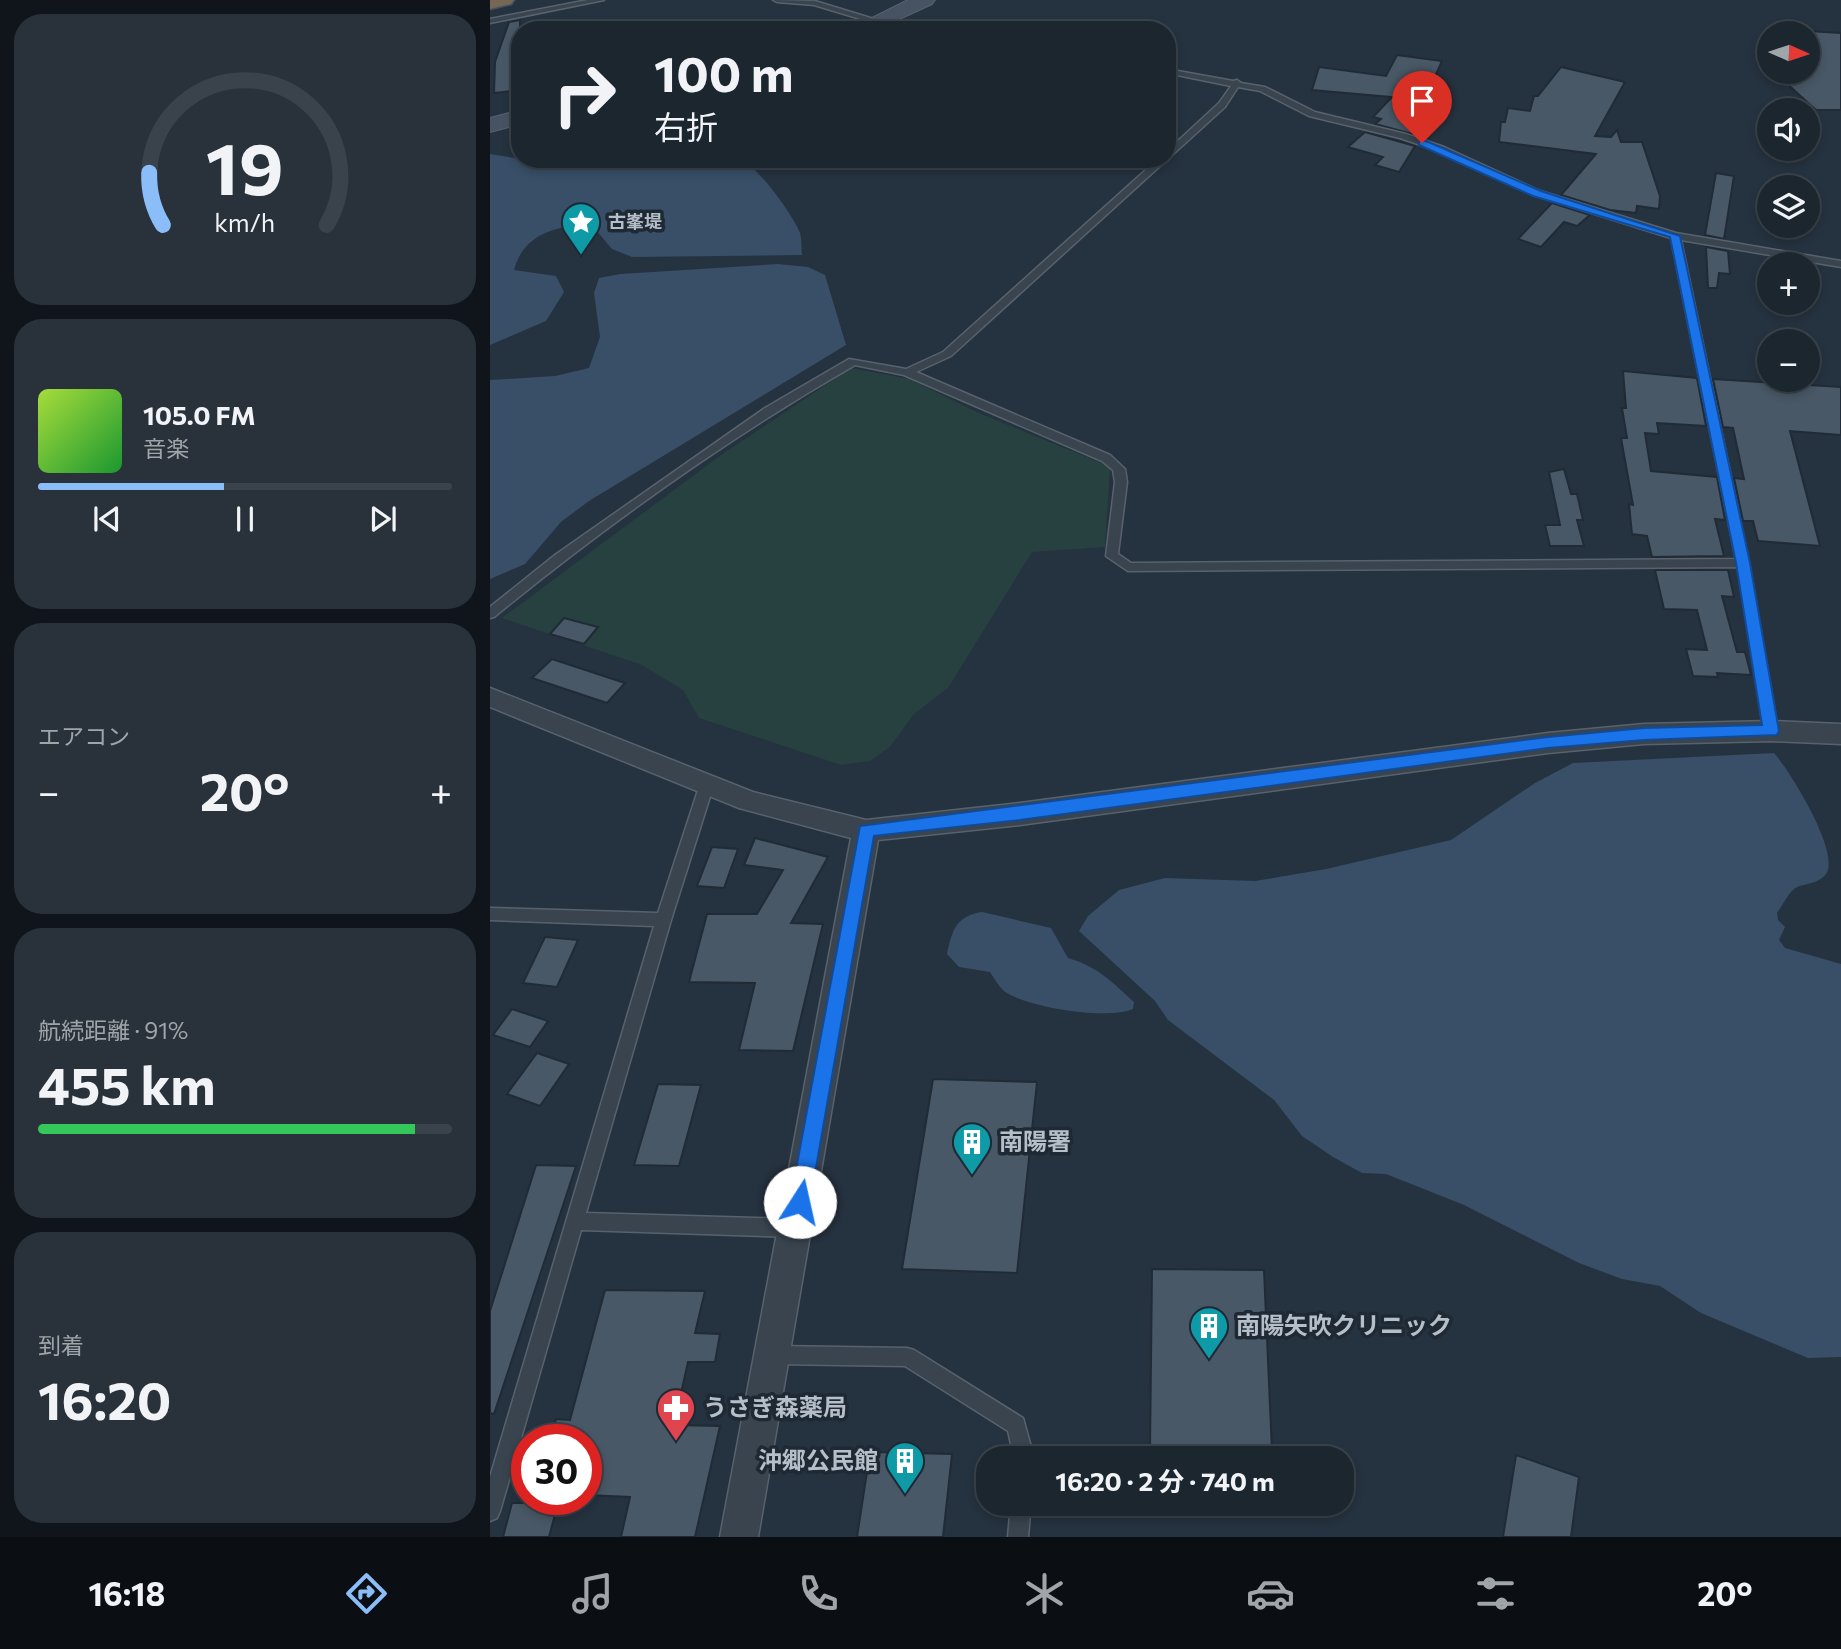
<!DOCTYPE html>
<html lang="ja">
<meta charset="utf-8">
<style>
:root{--surface:#1c262f;--page:#29323b;--text:#f1f3f6;--muted:#a0a5aa;--line:#3a434b;--accent:#8bbef9}
body{margin:0;font-family:Commissioner,"Noto Sans JP",sans-serif;background:var(--page);color:var(--text);height:100vh;display:flex;flex-direction:column;font-size:26px;white-space:nowrap}
*{box-sizing:border-box;margin:0}
p{font-size:23px;color:var(--muted)}
.icon{flex:none;width:38px;height:38px;fill:none;stroke:currentColor;stroke-width:2;stroke-linecap:round;stroke-linejoin:round}
.map{position:relative;flex:1;overflow:hidden}
.sheet{display:flex;flex-direction:column;gap:14px;padding:14px;background:#0f151a;width:490px}
.sheet>*{flex:none}
.banner{position:absolute;left:21px;top:21px;width:665px;height:147px;border-radius:28px;box-shadow:0 4px 10px #0003,0 0 0 2px var(--line);background:#1c262f;color:var(--text);overflow:hidden}
.needle{width:46px;rotate:93deg}
.buttons{position:absolute;left:1267px;top:21px;display:grid;gap:14px}
.buttons a{display:grid;place-items:center;width:63px;height:63px;border-radius:50%;background:var(--surface);box-shadow:0 4px 10px #0003,0 0 0 2px var(--line);font-size:35px}
.speed{position:absolute;left:21px;top:1424px;display:flex;gap:14px;font-size:35px;font-weight:700;text-align:center}
.speed>*{display:grid;place-content:center;width:91px;height:91px;border-radius:50%;background:var(--surface);box-shadow:0 4px 10px #0003,0 0 0 2px var(--line);line-height:1}
.speed .limit{border:10px solid #d22;background:#fff;color:#111}
.pin{position:absolute;display:grid;place-items:center;width:60px;height:60px;color:#fff;margin:-72px -30px;border-radius:50% 50% 50% 0;rotate:-45deg;box-shadow:0 0 7px #0007}
.pin .icon{rotate:45deg}
.me{position:absolute;width:77px;margin:-38px;rotate:10deg;stroke-linejoin:round;filter:drop-shadow(0 0 5px #0008)}
.turn{display:flex;align-items:center;gap:24px;height:147px;padding:0 28px;font-size:32px}
.turn .icon{width:91px;height:91px;stroke-width:2.5}
.turn b{display:block;font-size:49px;line-height:60px}
.big{font-size:52px;font-weight:700;line-height:1.1}
.sheet .widget{flex:1;display:flex;flex-direction:column;justify-content:center;gap:10px;min-width:0;padding:0 24px;border-radius:28px;background:var(--page)}
.sheet .dial{align-items:center;gap:0}
.dial svg{height:182px;overflow:visible;fill:none;stroke:var(--line);stroke-width:7;stroke-linecap:round;text-anchor:middle}
.dial text{fill:var(--text);stroke:none}
.song{display:flex;align-items:center;gap:21px}
.cover{width:84px;height:84px;border-radius:10px;background:linear-gradient(135deg,hsl(80 70% 55%),hsl(130 70% 35%))}
.played{height:7px;border-radius:4px;background:linear-gradient(90deg,var(--accent) 45%,var(--line) 45%)}
.keys{display:flex;justify-content:space-around;direction:ltr}
.heat{display:flex;justify-content:space-between;align-items:center;font-size:38px;direction:ltr}
.charge{height:10px;border-radius:5px;background:linear-gradient(90deg,#34c759 91%,var(--line) 0)}
.trip{position:absolute;left:486px;top:1446px;width:378px;height:70px;border-radius:28px;background:var(--surface);box-shadow:0 4px 10px #0003,0 0 0 2px var(--line);font-weight:700;line-height:70px;text-align:center}
.dock{display:flex;height:112px;justify-content:space-around;align-items:center;background:#0b0f13;color:var(--muted)}
.dock .icon{width:49px;height:49px}
.dock .current{color:var(--accent)}
.dock b{font-size:32px;color:var(--text)}
main{display:flex;flex:1;min-height:0}
.map>svg:first-child{display:block}
.green{fill:#274040}
.water{fill:#384f67}
.building{fill:#495866;stroke:#202b36;stroke-width:2}
.lines{fill:none;stroke-linecap:round;stroke-linejoin:round}
.lane-casing{stroke:#57626d;stroke-width:3}
.street-casing{stroke:#57626d;stroke-width:3}
.secondary-casing{stroke:#57626d;stroke-width:2}
.highway-casing{stroke:#444f5a;stroke-width:3}
.lane{fill:#39444f;fill-rule:evenodd}
.street{fill:#39444f;fill-rule:evenodd}
.secondary{fill:#475362;fill-rule:evenodd}
.highway{fill:#756656;fill-rule:evenodd}
.route{fill:#1a73e8;stroke:#114b97;stroke-width:2}
.labels{text-anchor:middle;stroke-width:7;stroke-linejoin:round;paint-order:stroke}
.far-poi-label{font-size:18px;font-weight:bold;fill:#b5bfca;stroke:#1e2934;text-anchor:start}
.near-poi-label{font-size:24px;font-weight:bold;fill:#b5bfca;stroke:#1e2934;text-anchor:start}
</style>
<main>
<section class="sheet">
<div class="widget dial"><svg viewBox="0 0 100 80">
<path d="M14 69A42 42 0 1 1 86 69"/>
<path d="M14 69A42 42 0 0 1 8 46" stroke="#8bbef9"/>
<text x="50" y="56" font-size="32" font-weight="700">19</text>
<text x="50" y="72" font-size="11">km/h</text>
</svg></div>
<div class="widget">
<div class="song"><i class="cover"></i><div><b>105.0 FM</b><p>音楽</p></div></div>
<div class="played"></div>
<div class="keys"><svg class="icon" aria-label="previous" viewBox="0 0 24 24"><path d="M18 5L8 12l10 7zM5 5v14"/></svg><svg class="icon" aria-label="pause" viewBox="0 0 24 24"><path d="M8 5v14M16 5v14"/></svg><svg class="icon" aria-label="next" viewBox="0 0 24 24"><path d="M6 5l10 7-10 7zM19 5v14"/></svg></div>
</div>
<div class="widget"><p>エアコン</p>
<div class="heat"><a>−</a><b class="big">20°</b><a>+</a></div>
</div>
<div class="widget"><p>航続距離 · 91%</p><b class="big">455 km</b><div class="charge"></div></div>
<div class="widget"><p>到着</p><b class="big">16:20</b></div>
</section>
<div class="map">
<svg width="1351" height="1537" viewBox="0 0 1351 1537">
<rect width="100%" height="100%" fill="#25323f"/>
<path class="green" d="M 361,368 L 419,379 L 489,413 L 611,463 L 620,469 L 615,547 L 542,552 L 458,688 L 424,714 L 400,747 L 380,761 L 351,765 L 209,718 L 193,690 L 152,665 L 12,618 L 231,455 Z"/>
<g class="water">
<path d="M 0,154 L 30,159 L 251,159 C 269,169 302,213 310,233 C 312,239 311,248 312,255 L 142,257 L 122,249 L 100,223 C 66,227 34,233 24,270 L 66,276 L 74,292 L 56,321 L 0,345 Z"/>
<path d="M 288,264 L 318,267 L 335,275 L 356,345 L 99,501 L 71,522 L 35,564 L 0,579 L 0,380 L 65,376 L 99,368 L 110,337 L 104,293 L 109,278 L 130,274 Z"/>
<path d="M 1284,753 C 1300,771 1351,853 1336,874 C 1328,884 1317,883 1307,887 C 1300,890 1292,906 1287,913 L 1288,920 L 1295,927 L 1289,940 L 1295,948 L 1351,964 L 1351,1357 L 1318,1358 L 1211,1313 L 1170,1286 L 1132,1279 L 1089,1263 L 974,1205 L 896,1174 L 872,1173 L 843,1157 L 812,1136 L 784,1100 L 678,1020 L 665,1001 L 589,931 L 598,916 L 629,890 L 675,878 L 765,881 L 836,869 L 961,840 L 1045,783 L 1083,763 Z"/>
<path d="M 492,912 L 561,928 L 578,958 C 608,967 621,981 644,1002 L 643,1009 C 617,1020 542,1008 517,993 C 510,989 504,978 500,972 L 469,967 L 457,954 C 462,930 466,916 492,912 Z"/>
</g>
<g class="building">
<path d="M 30,20 L 30,90 L 4,93 L 5,62 L 19,22 Z"/>
<path d="M 1318,31 L 1351,33 L 1351,110 L 1326,110 L 1284,72 L 1318,72 Z"/>
<path d="M 907,55 L 952,61 L 934,101 L 944,102 L 930,136 L 885,124 L 891,119 L 883,117 L 902,97 L 822,90 L 829,67 L 896,76 Z"/>
<path d="M 1071,67 L 1135,82 L 1105,136 L 1121,137 L 1127,130 L 1131,142 L 1152,142 L 1170,196 L 1169,209 L 1147,206 L 1146,213 L 1120,210 L 1071,195 L 1106,154 L 1009,142 L 1011,122 L 1015,122 L 1018,108 L 1040,111 L 1044,96 L 1048,96 Z"/>
<path d="M 875,132 L 925,146 L 909,172 L 885,165 L 893,157 L 858,147 Z"/>
<path d="M 1226,173 L 1244,176 L 1234,239 L 1215,235 Z"/>
<path d="M 1062,203 L 1100,215 L 1087,226 L 1074,222 L 1051,247 L 1028,239 Z"/>
<path d="M 1216,247 L 1238,251 L 1240,274 L 1229,273 L 1227,288 L 1218,288 Z"/>
<path d="M 1133,371 L 1207,378 L 1216,426 L 1167,423 L 1169,434 L 1155,433 L 1161,471 L 1227,477 L 1235,520 L 1225,519 L 1234,556 L 1162,557 L 1157,536 L 1142,534 L 1139,504 L 1143,505 L 1131,438 L 1137,438 L 1132,408 L 1136,408 Z"/>
<path d="M 1223,379 L 1351,387 L 1351,435 L 1300,431 L 1330,546 L 1268,541 L 1263,521 L 1253,521 L 1244,478 L 1254,479 L 1243,428 L 1233,427 Z"/>
<path d="M 1074,469 L 1081,494 L 1087,494 L 1093,520 L 1087,520 L 1094,546 L 1060,546 L 1055,525 L 1070,525 L 1059,472 Z"/>
<path d="M 1165,570 L 1238,570 L 1244,597 L 1232,596 L 1247,652 L 1255,652 L 1261,675 L 1227,673 L 1228,677 L 1203,676 L 1196,649 L 1217,650 L 1207,610 L 1174,609 Z"/>
<path d="M 74,618 L 108,627 L 94,644 L 60,634 Z"/>
<path d="M 62,659 L 135,683 L 117,703 L 42,678 Z"/>
<path d="M 265,838 L 338,857 L 301,923 L 333,924 L 303,1051 L 249,1050 L 265,983 L 199,982 L 217,914 L 267,914 L 293,870 L 254,865 Z"/>
<path d="M 222,847 L 248,849 L 234,888 L 207,886 Z"/>
<path d="M 55,937 L 88,940 L 67,987 L 33,983 Z"/>
<path d="M 22,1009 L 58,1021 L 40,1047 L 3,1035 Z"/>
<path d="M 47,1053 L 79,1064 L 50,1106 L 17,1094 Z"/>
<path d="M 443,1079 L 547,1082 L 527,1273 L 412,1269 Z"/>
<path d="M 168,1084 L 211,1085 L 189,1166 L 144,1165 Z"/>
<path d="M 46,1165 L 86,1166 L 4,1414 L 0,1413 L 0,1311 Z"/>
<path d="M 662,1269 L 774,1270 L 782,1451 L 660,1451 Z"/>
<path d="M 115,1290 L 215,1291 L 205,1333 L 230,1334 L 225,1362 L 198,1362 L 184,1425 L 230,1426 L 205,1537 L 131,1537 L 140,1497 L 96,1495 L 96,1440 L 60,1440 L 66,1419 L 80,1420 Z"/>
<path d="M 380,1452 L 462,1454 L 453,1537 L 367,1537 Z"/>
<path d="M 1026,1455 L 1089,1477 L 1081,1537 L 1013,1537 Z"/>
<path d="M 22,1503 L 68,1503 L 59,1537 L 13,1537 Z"/>
</g>
<g class="lines">
<g class="lane-casing">
<g id="lane">
<path d="M 98,0 L 114,0 L 0,23 L 0,19 Z"/>
<path d="M 283,0 L 325,1 L 420,30 L 407,30 L 324,5 L 287,2 Z"/>
<path d="M 677,69 L 743,81 L 747,80 L 751,83 L 775,87 L 825,112 L 916,134 L 954,147 L 1050,191 L 1186,233 L 1351,261 L 1351,267 L 1191,240 L 1259,563 L 1288,731 L 1286,735 L 1281,736 L 1274,731 L 1248,567 L 638,571 L 616,556 L 625,482 L 623,470 L 612,461 L 414,375 L 365,365 C 238,438 118,524 4,617 L 0,618 L 0,607 L 65,555 L 275,408 L 359,359 L 416,369 L 453,352 L 668,159 L 677,159 L 677,151 L 729,103 L 741,86 L 677,73 ZM 748,87 L 770,91 L 819,116 L 910,138 L 948,151 L 1044,195 L 1181,238 L 1246,559 L 641,563 L 628,554 L 637,482 L 635,469 L 620,455 L 426,372 L 461,356 L 735,107 Z"/>
<path d="M 217,779 L 222,780 L 224,784 L 181,920 L 96,1213 L 304,1219 L 310,1222 L 313,1228 L 310,1234 L 304,1237 L 91,1230 L 10,1511 L 7,1518 L 0,1521 L 0,1477 L 164,926 L 0,920 L 0,908 L 168,913 L 210,784 L 212,780 Z"/>
<path d="M 284,1346 L 417,1348 L 424,1350 L 533,1418 L 544,1458 L 524,1458 L 518,1431 L 415,1366 L 284,1364 L 277,1362 L 275,1355 L 277,1348 Z"/>
<path d="M 521,1503 L 541,1503 L 538,1537 L 518,1537 Z"/>
</g>
</g>
<g class="street-casing">
<path id="street" d="M 0,688 L 263,792 L 376,820 L 530,803 L 1058,733 L 1154,724 L 1281,721 L 1351,724 L 1351,744 L 1281,741 L 1154,744 L 1058,753 L 530,825 L 388,840 L 268,1537 L 230,1537 L 361,838 L 249,808 L 0,707 Z"/>
</g>
<g class="secondary-casing">
<g id="secondary">
<path d="M 418,0 L 445,0 L 442,4 L 385,30 L 358,30 Z"/>
<path d="M 30,110 L 30,124 L 0,132 L 0,118 Z"/>
</g>
</g>
<g class="highway-casing">
<path id="highway" d="M 0,0 L 24,0 L 21,4 L 0,9 Z"/>
</g>
<use href="#lane" class="lane"/>
<use href="#street" class="street"/>
<use href="#secondary" class="secondary"/>
<use href="#highway" class="highway"/>
</g>
<path class="route" d="M 929,141 L 936,141 L 1051,191 L 1190,236 L 1260,563 L 1289,731 L 1287,735 L 1154,740 L 1058,748 L 530,820 L 384,836 L 320,1202 L 318,1208 L 310,1211 L 303,1208 L 300,1202 L 370,826 L 1058,737 L 1154,728 L 1272,725 L 1246,563 L 1180,237 L 1043,196 L 929,145 Z"/>
<defs>
<g id="sight-pin" transform="scale(2.0125)"><path d="M0 17L-7.5 6A9.5 9.5 0 1 1 7.5 6Z" fill="#0f9aa8" stroke="#1e2934"/><path d="M0-6L1.8-2.2L6-1.7L2.9 1.2L3.7 5.4L0 3.3L-3.7 5.4L-2.9 1.2L-6-1.7L-1.8-2.2Z" fill="#fff"/></g>
<g id="building-pin" transform="scale(2.0125)"><path d="M0 17L-7.5 6A9.5 9.5 0 1 1 7.5 6Z" fill="#0f9aa8" stroke="#1e2934"/><path d="M-4-6H4V6H1V3H-1V6H-4ZM-2.5-4.3h1.7v1.8h-1.7ZM.8-4.3h1.7v1.8H.8ZM-2.5-1h1.7V.8h-1.7ZM.8-1h1.7V.8H.8Z" fill="#fff"/></g>
<g id="pharmacy-pin" transform="scale(2.0125)"><path d="M0 17L-7.5 6A9.5 9.5 0 1 1 7.5 6Z" fill="#e0444e" stroke="#1e2934"/><path d="M-2-6h4v4h4v4h-4v4h-4v-4h-4v-4h4Z" fill="#fff"/></g>
</defs>
<g fill-rule="evenodd">
<use href="#sight-pin" x="91" y="222"/>
<use href="#building-pin" x="482" y="1142"/>
<use href="#building-pin" x="719" y="1326"/>
<use href="#pharmacy-pin" x="186" y="1408"/>
<use href="#building-pin" x="415" y="1461"/>
</g>
<g class="labels">
<g class="far-poi-label">
<text x="118" y="228">古峯堤</text>
</g>
<g class="near-poi-label">
<text x="509" y="1150">南陽署</text>
<text x="746" y="1334">南陽矢吹クリニック</text>
<text x="213" y="1416">うさぎ森薬局</text>
<text x="388" y="1469" text-anchor="end">沖郷公民館</text>
</g>
</g>
</svg>
<div class="buttons">
<a><svg class="needle" viewBox="-14 -14 28 28"><path d="M0-13l5 13h-10z" fill="#e53935"/><path d="M0 13l5-13h-10z" fill="#a0a5aa"/></svg></a>
<a><svg class="icon" aria-label="sound" viewBox="0 0 24 24"><path d="M4 9h4l5-4v14l-5-4H4zM17 9q2 3 0 6"/></svg></a>
<a><svg class="icon" aria-label="layers" viewBox="0 0 24 24"><path d="M12 4l9 5-9 5-9-5zM3 14l9 5 9-5"/></svg></a>
<a>+</a>
<a>−</a>
</div>
<div class="speed"><div class="limit">30</div></div>
<div class="pin" style="left:932px;top:143px;background:#d93025"><svg class="icon" aria-label="arrive" viewBox="0 0 24 24"><path d="M6 21V4h12l-3 4 3 4H6"/></svg></div>
<svg class="me" style="left:310px;top:1202px" viewBox="-20 -20 40 40"><circle r="19" fill="#fff"/><path d="M0-13L10 11 0 6-10 11z" fill="#1a73e8"/></svg>
<div class="trip">16:20 · 2 分 · 740 m</div>
<div class="banner">
<div class="turn"><svg class="icon" aria-label="right" viewBox="0 0 24 24"><path d="M7 20v-9h11M14 6l5 5-5 5"/></svg><div><b>100 m</b>右折</div></div>
</div>
</div>
</main>
<nav class="dock">
<b>16:18</b>
<svg class="icon current" aria-label="directions" viewBox="0 0 24 24"><path d="M12 3l9 9-9 9-9-9zM9 14v-3h6M13 9l2 2-2 2"/></svg>
<svg class="icon" aria-label="music" viewBox="0 0 24 24"><path d="M9 18V5l10-2v13"/><circle cx="6" cy="18" r="3"/><circle cx="16" cy="16" r="3"/></svg>
<svg class="icon" aria-label="phone" viewBox="0 0 24 24"><path d="M5 4h4l2 5-3 2q2 4 5 5l2-3 5 2v4C11 20 4 13 5 4z"/></svg>
<svg class="icon" aria-label="climate" viewBox="0 0 24 24"><path d="M12 3v18M4 7l16 10M4 17L20 7"/></svg>
<svg class="icon" aria-label="car" viewBox="0 0 24 24"><path d="M5 17H2v-5l4-1 3-4h7l3 4 3 1v5h-3M9 17h6M6 11h13"/><circle cx="7" cy="17" r="2"/><circle cx="17" cy="17" r="2"/></svg>
<svg class="icon" aria-label="filters" viewBox="0 0 24 24"><path d="M4 7h16M4 17h16"/><circle cx="9" cy="7" r="2"/><circle cx="15" cy="17" r="2"/></svg>
<b>20°</b>
</nav>
